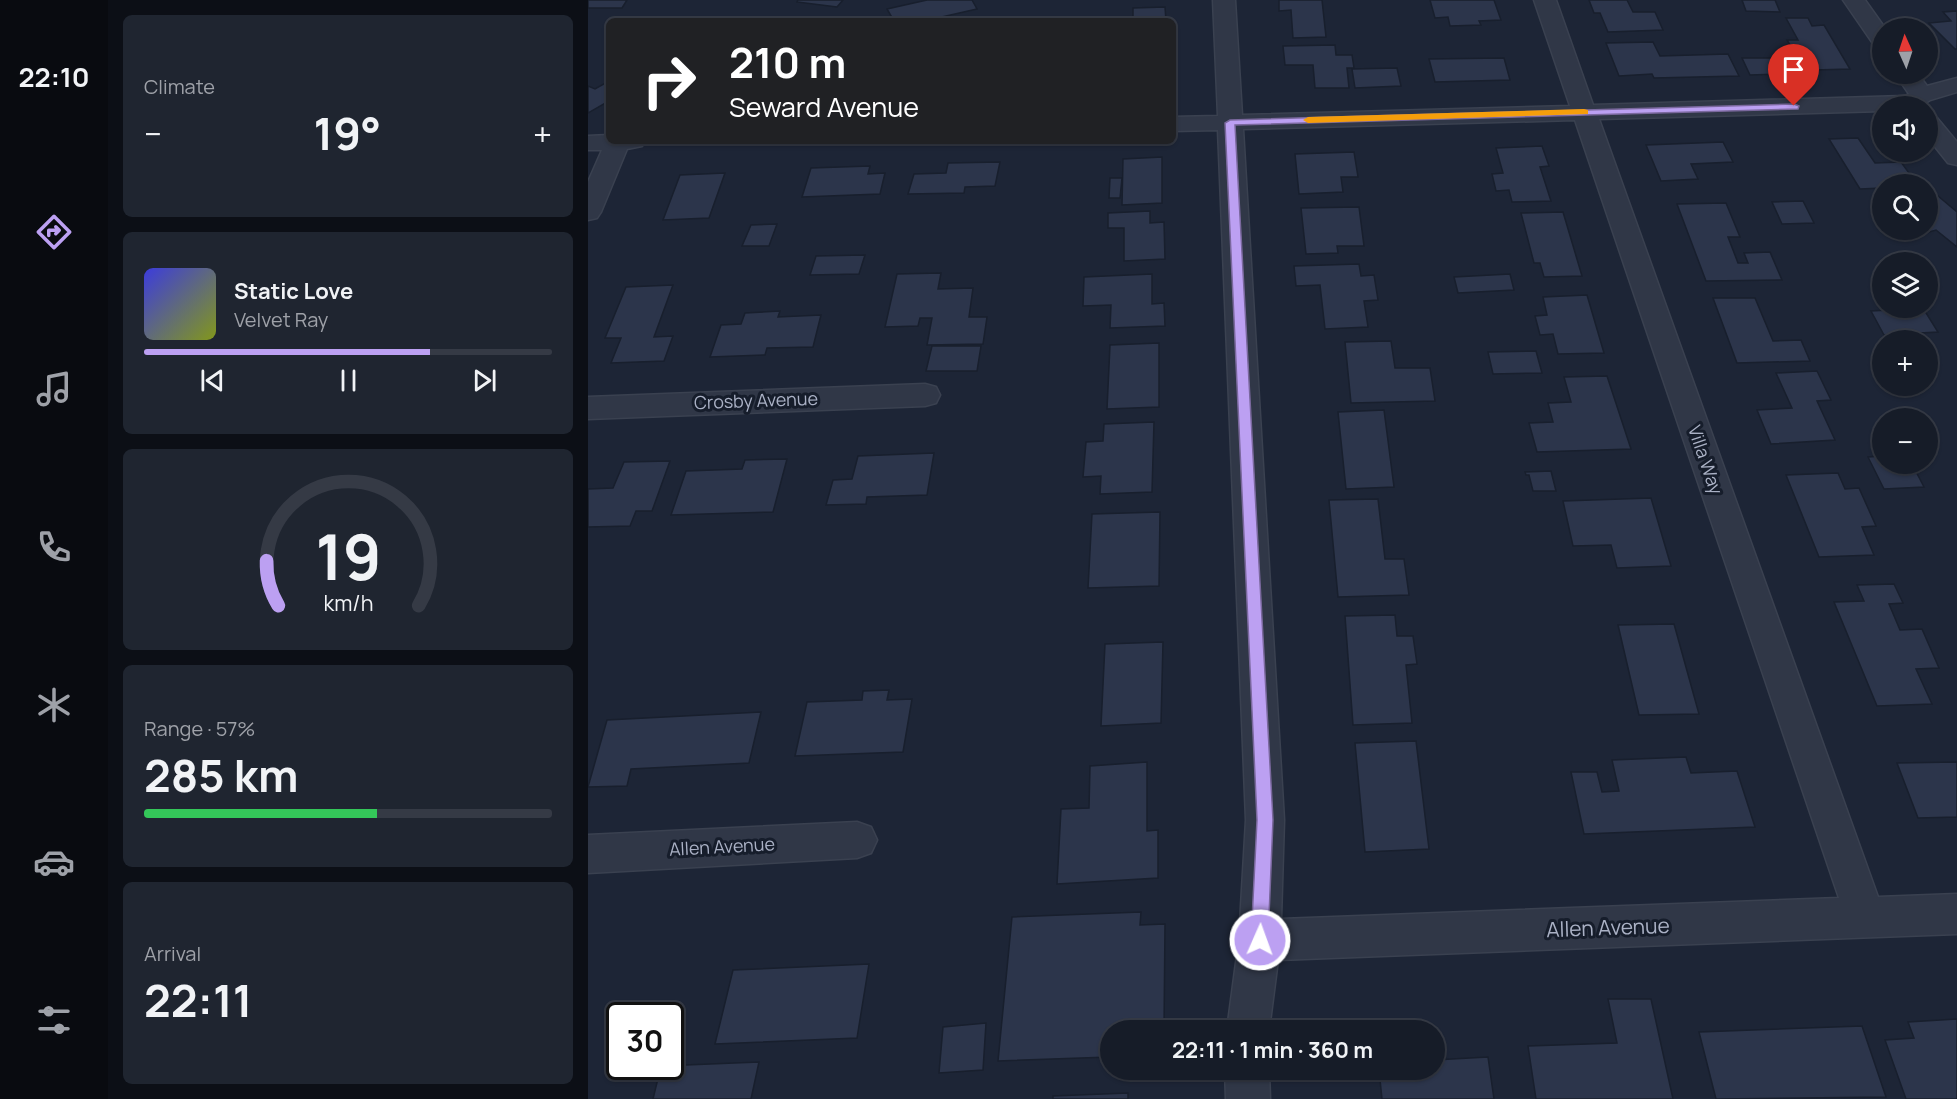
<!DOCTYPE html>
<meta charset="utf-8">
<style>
:root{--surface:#161c28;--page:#1f2530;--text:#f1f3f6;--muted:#9ea1a8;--line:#353a45;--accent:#bca0f2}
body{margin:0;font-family:Manrope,sans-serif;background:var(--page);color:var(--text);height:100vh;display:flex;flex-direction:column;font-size:22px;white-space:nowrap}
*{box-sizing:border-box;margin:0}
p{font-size:20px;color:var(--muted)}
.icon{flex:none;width:33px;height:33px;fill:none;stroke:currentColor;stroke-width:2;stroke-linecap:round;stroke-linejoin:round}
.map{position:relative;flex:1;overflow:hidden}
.side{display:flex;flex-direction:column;gap:15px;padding:15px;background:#0c0f16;width:480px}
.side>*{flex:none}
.guide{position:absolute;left:18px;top:18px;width:570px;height:126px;border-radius:9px;box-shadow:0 2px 4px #0004,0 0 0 2px var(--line);background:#202124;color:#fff;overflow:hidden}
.needle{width:39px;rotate:357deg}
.buttons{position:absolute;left:1284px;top:18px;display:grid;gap:12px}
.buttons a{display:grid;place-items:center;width:66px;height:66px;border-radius:50%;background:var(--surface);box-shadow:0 2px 4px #0004,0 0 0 2px var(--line);font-size:30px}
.speed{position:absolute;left:18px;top:1002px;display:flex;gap:12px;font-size:30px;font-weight:700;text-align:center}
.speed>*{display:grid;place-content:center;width:78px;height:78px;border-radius:50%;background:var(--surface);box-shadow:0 2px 4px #0004,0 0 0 2px var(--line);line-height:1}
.speed .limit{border:3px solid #111;border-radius:9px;background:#fff;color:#111}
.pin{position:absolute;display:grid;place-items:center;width:51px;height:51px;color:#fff;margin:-62px -26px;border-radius:50% 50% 50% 0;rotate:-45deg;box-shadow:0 0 6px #0007}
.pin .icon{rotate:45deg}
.me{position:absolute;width:66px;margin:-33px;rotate:2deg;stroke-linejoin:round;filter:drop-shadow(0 0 4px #0008)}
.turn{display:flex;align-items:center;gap:21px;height:126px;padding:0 24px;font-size:27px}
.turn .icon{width:78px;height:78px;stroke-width:2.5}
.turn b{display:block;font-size:42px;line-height:51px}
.big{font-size:45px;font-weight:700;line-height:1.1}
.side .tile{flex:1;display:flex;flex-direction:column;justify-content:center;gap:9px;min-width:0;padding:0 21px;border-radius:9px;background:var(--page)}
.side .dial{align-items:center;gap:0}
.dial svg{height:156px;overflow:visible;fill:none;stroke:var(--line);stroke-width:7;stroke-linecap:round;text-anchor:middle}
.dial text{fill:var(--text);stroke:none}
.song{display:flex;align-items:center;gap:18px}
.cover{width:72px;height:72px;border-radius:9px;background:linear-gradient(135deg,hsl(240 70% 55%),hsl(70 70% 35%))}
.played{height:6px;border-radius:3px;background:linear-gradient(90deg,var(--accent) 70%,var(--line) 70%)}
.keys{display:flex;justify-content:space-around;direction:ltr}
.heat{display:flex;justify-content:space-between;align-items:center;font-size:33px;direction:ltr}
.charge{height:9px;border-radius:4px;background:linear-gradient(90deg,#34c759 57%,var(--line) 0)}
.trip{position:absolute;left:512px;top:1020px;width:345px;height:60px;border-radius:30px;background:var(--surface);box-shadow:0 2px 4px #0004,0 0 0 2px var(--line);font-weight:700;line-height:60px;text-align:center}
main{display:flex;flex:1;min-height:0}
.dock{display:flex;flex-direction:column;width:108px;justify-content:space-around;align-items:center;background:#090b10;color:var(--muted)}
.dock .icon{width:42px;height:42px}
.dock .active{color:var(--accent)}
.dock b{font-size:27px;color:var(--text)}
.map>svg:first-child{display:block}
.building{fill:#2c354b;stroke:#181f2d;stroke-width:1.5}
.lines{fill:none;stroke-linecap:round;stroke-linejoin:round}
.minor-casing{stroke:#3a4150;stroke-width:3}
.minor{fill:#303747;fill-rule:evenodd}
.route{fill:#bca0f2;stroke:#7a689d;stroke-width:1.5}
.slow{fill:#f59e0b}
.labels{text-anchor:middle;stroke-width:6;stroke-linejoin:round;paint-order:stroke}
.street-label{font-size:18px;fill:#aab1c5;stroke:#161d2b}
.near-street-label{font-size:21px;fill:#aab1c5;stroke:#161d2b}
</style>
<main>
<nav class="dock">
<b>22:10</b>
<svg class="icon active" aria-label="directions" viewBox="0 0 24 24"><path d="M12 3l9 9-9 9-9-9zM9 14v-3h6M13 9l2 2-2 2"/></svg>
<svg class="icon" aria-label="music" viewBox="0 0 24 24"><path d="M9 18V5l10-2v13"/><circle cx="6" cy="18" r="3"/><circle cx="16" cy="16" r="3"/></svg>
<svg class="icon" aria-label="phone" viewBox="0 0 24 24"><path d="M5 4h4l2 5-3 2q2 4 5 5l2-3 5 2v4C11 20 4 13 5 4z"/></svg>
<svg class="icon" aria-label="climate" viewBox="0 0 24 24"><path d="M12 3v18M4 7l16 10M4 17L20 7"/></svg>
<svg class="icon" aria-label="car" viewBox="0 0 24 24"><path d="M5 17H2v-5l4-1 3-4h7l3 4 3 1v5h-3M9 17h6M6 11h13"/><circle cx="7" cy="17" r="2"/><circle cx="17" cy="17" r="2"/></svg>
<svg class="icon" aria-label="filters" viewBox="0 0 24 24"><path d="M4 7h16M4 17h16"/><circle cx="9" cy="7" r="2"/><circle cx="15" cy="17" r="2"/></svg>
</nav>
<section class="side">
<div class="tile"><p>Climate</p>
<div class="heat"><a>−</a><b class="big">19°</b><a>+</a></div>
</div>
<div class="tile">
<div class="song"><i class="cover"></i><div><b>Static Love</b><p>Velvet Ray</p></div></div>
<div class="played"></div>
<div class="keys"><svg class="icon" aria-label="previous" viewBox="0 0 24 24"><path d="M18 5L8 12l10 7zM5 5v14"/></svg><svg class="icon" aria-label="pause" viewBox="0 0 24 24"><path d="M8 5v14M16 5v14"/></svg><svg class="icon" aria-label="next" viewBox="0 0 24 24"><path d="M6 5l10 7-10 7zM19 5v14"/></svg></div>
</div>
<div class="tile dial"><svg viewBox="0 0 100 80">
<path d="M14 69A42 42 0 1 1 86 69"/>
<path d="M14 69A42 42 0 0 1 8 46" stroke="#bca0f2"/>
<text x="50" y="56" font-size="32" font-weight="700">19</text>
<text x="50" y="72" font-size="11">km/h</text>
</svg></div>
<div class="tile"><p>Range · 57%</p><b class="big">285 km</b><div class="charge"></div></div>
<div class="tile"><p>Arrival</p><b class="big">22:11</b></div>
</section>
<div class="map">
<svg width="1369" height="1099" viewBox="0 0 1369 1099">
<rect width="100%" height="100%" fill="#1d2536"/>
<g class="building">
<path d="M 0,0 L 39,0 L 34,8 L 0,8 Z"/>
<path d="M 210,0 L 255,0 L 249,7 L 209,2 Z"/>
<path d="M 339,0 L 384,0 L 389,9 L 336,21 L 306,21 L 299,9 Z"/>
<path d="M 691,0 L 734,0 L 738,37 L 705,38 L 703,10 L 691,11 Z"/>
<path d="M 842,0 L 906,0 L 913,20 L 891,21 L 893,25 L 862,26 L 860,17 L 847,18 Z"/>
<path d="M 1001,0 L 1039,0 L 1045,12 L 1067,12 L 1075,30 L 1020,32 L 1012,13 L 1006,13 Z"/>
<path d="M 1154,0 L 1187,0 L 1192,12 L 1158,11 Z"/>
<path d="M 577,7 L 578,21 L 545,21 L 545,8 Z"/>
<path d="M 1369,11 L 1369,49 L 1367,49 L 1341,23 L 1363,21 L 1355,12 Z"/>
<path d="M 1198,18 L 1220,18 L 1224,26 L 1236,25 L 1262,69 L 1226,70 L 1219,57 L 1209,57 L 1199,40 L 1210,40 Z"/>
<path d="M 1065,42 L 1072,56 L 1140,54 L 1151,76 L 1066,78 L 1064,74 L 1031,76 L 1018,43 Z"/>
<path d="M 747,45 L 748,55 L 764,55 L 766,68 L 759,68 L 761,88 L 727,88 L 725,65 L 697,65 L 695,46 Z"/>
<path d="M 916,58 L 922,80 L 847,82 L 841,59 Z"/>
<path d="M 1154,58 L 1186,58 L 1194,74 L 1162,75 Z"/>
<path d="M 809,68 L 813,86 L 767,88 L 764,69 Z"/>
<path d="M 21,81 L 21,101 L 0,113 L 0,86 L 7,89 Z"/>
<path d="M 1270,138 L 1287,163 L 1313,162 L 1329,184 L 1294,184 L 1294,188 L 1272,189 L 1241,139 Z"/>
<path d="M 1135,142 L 1145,162 L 1103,164 L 1110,179 L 1073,181 L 1058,145 Z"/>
<path d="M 954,146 L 961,166 L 952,167 L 963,201 L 924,202 L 921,190 L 908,191 L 904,174 L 915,173 L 908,148 Z"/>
<path d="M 766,152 L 770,177 L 753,177 L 755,192 L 711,194 L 707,154 Z"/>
<path d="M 574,157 L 574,203 L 534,205 L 535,159 Z"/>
<path d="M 412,162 L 407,186 L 377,187 L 376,193 L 320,194 L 326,174 L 358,173 L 360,163 Z"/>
<path d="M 282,166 L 280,174 L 297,173 L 292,194 L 214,197 L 223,168 Z"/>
<path d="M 137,173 L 121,218 L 75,220 L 92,175 Z"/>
<path d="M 522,178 L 534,178 L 532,198 L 521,198 Z"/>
<path d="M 1350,196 L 1369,212 L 1369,247 L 1348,230 L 1324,237 L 1315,230 L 1340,230 L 1340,199 Z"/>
<path d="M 1215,201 L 1226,223 L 1194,224 L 1184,202 Z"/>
<path d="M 1138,203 L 1152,237 L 1140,237 L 1150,263 L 1160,263 L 1156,253 L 1182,252 L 1194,280 L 1118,281 L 1089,204 Z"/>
<path d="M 771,207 L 776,246 L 749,246 L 750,253 L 718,254 L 713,208 Z"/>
<path d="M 562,211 L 562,223 L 576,222 L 577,259 L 536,261 L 536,228 L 520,228 L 520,213 Z"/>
<path d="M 975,212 L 994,276 L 956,277 L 952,263 L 946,263 L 933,213 Z"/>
<path d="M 189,224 L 181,246 L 154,246 L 163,225 Z"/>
<path d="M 277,255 L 271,274 L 222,275 L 228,256 Z"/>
<path d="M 771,264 L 773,276 L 786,275 L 790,300 L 776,301 L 780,327 L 737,329 L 732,285 L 708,286 L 706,266 Z"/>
<path d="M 353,273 L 350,289 L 385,288 L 381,317 L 399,317 L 395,344 L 339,345 L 344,318 L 332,318 L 330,326 L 297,327 L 309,274 Z"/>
<path d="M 564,274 L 564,304 L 576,303 L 577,326 L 522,328 L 523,305 L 495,306 L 496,277 Z"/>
<path d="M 922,274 L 926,290 L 870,293 L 866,277 Z"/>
<path d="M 85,285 L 66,337 L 85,336 L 76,361 L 23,363 L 33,338 L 17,338 L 38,287 Z"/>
<path d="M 999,295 L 1016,353 L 970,354 L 965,334 L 952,335 L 947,316 L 959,315 L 955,297 Z"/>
<path d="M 1125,298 L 1167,298 L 1185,341 L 1213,340 L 1222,361 L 1149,363 Z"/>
<path d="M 1335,308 L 1350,332 L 1296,335 L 1283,311 Z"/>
<path d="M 192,311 L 190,317 L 233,315 L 225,347 L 179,348 L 177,355 L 122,357 L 133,325 L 153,324 L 157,313 Z"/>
<path d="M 803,341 L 807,368 L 842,368 L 847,401 L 763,403 L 757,342 Z"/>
<path d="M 571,343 L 571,407 L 519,409 L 522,345 Z"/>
<path d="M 344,346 L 393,346 L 389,371 L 338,371 Z"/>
<path d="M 948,351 L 954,373 L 905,374 L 900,352 Z"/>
<path d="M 1229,371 L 1243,400 L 1229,401 L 1247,440 L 1183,444 L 1169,410 L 1204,408 L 1188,373 Z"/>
<path d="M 1019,376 L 1043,449 L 949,452 L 941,423 L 965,422 L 960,403 L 983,402 L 976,377 Z"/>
<path d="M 796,410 L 806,487 L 758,489 L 750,412 Z"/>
<path d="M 566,422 L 564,492 L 512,494 L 513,476 L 495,477 L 498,442 L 515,441 L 516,424 Z"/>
<path d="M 346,453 L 339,495 L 279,497 L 278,504 L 238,505 L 245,480 L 264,479 L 270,456 Z"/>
<path d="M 1294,456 L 1294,464 L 1324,464 L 1336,487 L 1296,489 L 1280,457 Z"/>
<path d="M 199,459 L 185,512 L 83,515 L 98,471 L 154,469 L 157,460 Z"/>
<path d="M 82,461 L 64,511 L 48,511 L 42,526 L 0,527 L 0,489 L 25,488 L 36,462 Z"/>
<path d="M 963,471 L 968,491 L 945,491 L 941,475 L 938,475 L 937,472 Z"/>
<path d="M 1250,473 L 1257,489 L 1271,488 L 1288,526 L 1274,527 L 1286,555 L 1231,557 L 1198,475 Z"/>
<path d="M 1063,498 L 1083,566 L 1029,568 L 1023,545 L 985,546 L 975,501 Z"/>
<path d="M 790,499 L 797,559 L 816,559 L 821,595 L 750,597 L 741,500 Z"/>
<path d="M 572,512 L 571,586 L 500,588 L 504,514 Z"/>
<path d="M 1306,584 L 1315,603 L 1301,604 L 1312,630 L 1334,629 L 1351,668 L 1328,669 L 1344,704 L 1289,706 L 1246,602 L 1276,601 L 1269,585 Z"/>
<path d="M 807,615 L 809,636 L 825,636 L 829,664 L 818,665 L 824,723 L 765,725 L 757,616 Z"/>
<path d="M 1086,624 L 1111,714 L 1051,715 L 1030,625 Z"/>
<path d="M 575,642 L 573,723 L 513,726 L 517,644 Z"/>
<path d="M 301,690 L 299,700 L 324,699 L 315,752 L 207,756 L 219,702 L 274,700 L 275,691 Z"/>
<path d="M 173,712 L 161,763 L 43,769 L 39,786 L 0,787 L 19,720 Z"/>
<path d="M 828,741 L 841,849 L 777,852 L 767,743 Z"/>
<path d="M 1098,757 L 1103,773 L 1149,771 L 1167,827 L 996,834 L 983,772 L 1009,772 L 1014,792 L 1031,791 L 1024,760 Z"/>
<path d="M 559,762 L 559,831 L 570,830 L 570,878 L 469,884 L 473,809 L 501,808 L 502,766 Z"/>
<path d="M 1369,762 L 1369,817 L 1330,818 L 1309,763 Z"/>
<path d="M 553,912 L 552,925 L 577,924 L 576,1030 L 522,1030 L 522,1057 L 410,1061 L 424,917 Z"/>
<path d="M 281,964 L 269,1038 L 127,1044 L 145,970 Z"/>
<path d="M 1020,999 L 1063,999 L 1085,1099 L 948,1099 L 940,1046 L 1029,1043 Z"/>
<path d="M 1369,1019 L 1369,1099 L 1318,1099 L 1297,1040 L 1326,1038 L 1320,1022 Z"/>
<path d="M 398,1023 L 395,1070 L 351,1073 L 355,1027 Z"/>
<path d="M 1274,1026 L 1298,1097 L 1128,1099 L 1111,1032 Z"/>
<path d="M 900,1057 L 906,1099 L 794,1099 L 791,1070 L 846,1070 L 846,1060 Z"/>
<path d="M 171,1062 L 163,1099 L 65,1099 L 73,1066 Z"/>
<path d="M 540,1093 L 540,1099 L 465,1099 L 465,1096 Z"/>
</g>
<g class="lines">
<g class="minor-casing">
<g id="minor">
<path d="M 625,0 L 647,0 L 654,115 L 982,106 L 946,0 L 968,0 L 1005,105 L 1317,96 L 1321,94 L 1307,74 L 1330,74 L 1339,86 L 1369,78 L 1369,92 L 1342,100 L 1333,106 L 1294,106 L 1294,111 L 1011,119 L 1290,897 L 1369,894 L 1369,934 L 690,960 L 681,1030 L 639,1030 L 651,940 L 658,820 L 630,130 L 585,131 L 585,117 L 630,116 ZM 987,120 L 1251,898 L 693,919 L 696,820 L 655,129 Z"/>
<path d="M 1255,0 L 1277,0 L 1297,28 L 1294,28 L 1294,47 L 1286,45 Z"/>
<path d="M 1340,116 L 1349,118 L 1369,142 L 1369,165 L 1360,163 L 1340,138 Z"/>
<path d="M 21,135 L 21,141 L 57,141 L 54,146 L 39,149 L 13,212 L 9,218 L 0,220 L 0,182 L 14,150 L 0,150 L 0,136 Z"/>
<path d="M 337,384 L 348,387 L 352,395 L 348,403 L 337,406 L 0,419 L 0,397 Z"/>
<path d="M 269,822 L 283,827 L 289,840 L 283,853 L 269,858 L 0,873 L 0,835 Z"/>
<path d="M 637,1070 L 681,1070 L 682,1099 L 638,1099 Z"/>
</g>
</g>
<use href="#minor" class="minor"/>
</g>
<path class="route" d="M 1206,104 L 1211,106 L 1210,109 L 647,125 L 685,820 L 680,940 L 678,946 L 672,948 L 666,946 L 663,940 L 669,820 L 637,123 L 642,120 Z"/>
<path class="slow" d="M 996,109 L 1000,110 L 1000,114 L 720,123 L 715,120 L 720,117 Z"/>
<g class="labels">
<g class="street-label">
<text transform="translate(168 401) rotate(-2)" y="6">Crosby Avenue</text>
<text transform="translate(1117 460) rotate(71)" y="6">Villa Way</text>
<text transform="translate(134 847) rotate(-3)" y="6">Allen Avenue</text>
</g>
<g class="near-street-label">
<text transform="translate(1020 928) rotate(-2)" y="7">Allen Avenue</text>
</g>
</g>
</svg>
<div class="buttons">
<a><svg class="needle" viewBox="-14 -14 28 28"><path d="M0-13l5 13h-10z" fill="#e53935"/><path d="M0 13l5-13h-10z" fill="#9ea1a8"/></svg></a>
<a><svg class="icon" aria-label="sound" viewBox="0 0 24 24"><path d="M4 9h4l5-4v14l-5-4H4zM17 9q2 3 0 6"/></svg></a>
<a><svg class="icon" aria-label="search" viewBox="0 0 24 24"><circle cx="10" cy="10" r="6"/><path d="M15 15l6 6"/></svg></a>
<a><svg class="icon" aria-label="layers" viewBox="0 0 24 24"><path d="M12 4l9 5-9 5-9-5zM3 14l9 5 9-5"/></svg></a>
<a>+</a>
<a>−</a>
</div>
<div class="speed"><div class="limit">30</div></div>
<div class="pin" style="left:1206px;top:106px;background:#d93025"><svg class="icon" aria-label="arrive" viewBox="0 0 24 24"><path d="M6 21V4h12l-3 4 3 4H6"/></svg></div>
<svg class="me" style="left:672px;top:940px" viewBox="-20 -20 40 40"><circle r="17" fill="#bca0f2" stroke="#fff" stroke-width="3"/><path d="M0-11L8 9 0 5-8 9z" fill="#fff"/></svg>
<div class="trip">22:11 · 1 min · 360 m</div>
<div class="guide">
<div class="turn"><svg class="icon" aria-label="right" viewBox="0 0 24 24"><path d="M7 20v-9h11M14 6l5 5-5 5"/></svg><div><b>210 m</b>Seward Avenue</div></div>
</div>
</div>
</main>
